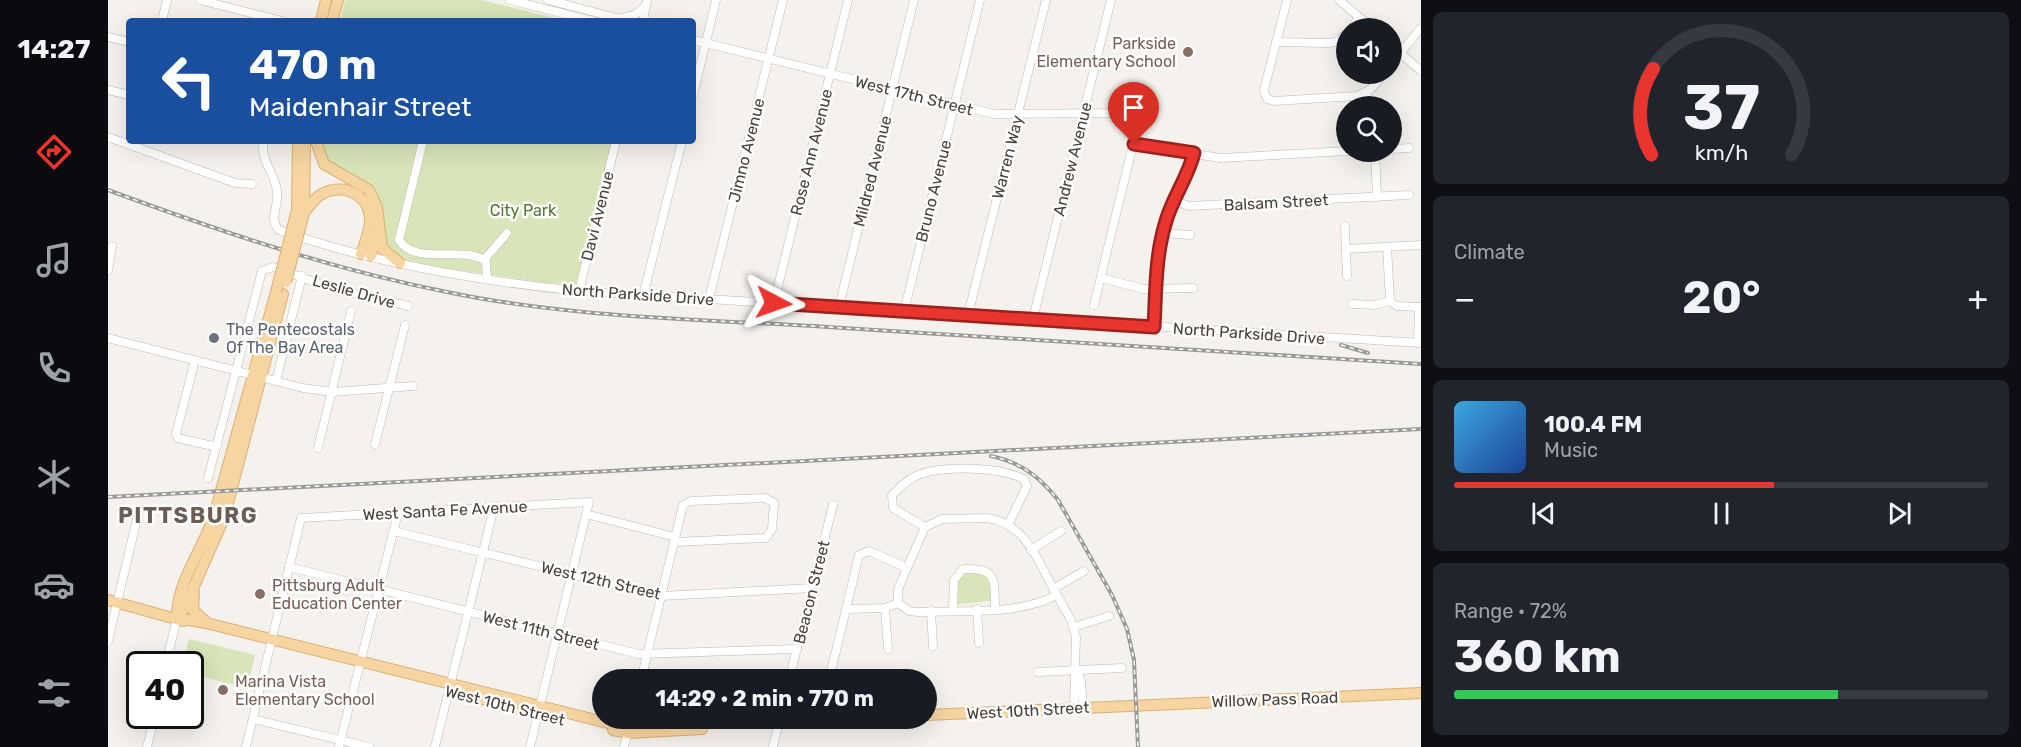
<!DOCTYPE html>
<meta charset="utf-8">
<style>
:root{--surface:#171b24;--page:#20242c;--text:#f1f3f6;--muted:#9ea1a6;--line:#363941;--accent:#ea342e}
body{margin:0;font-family:Rubik,sans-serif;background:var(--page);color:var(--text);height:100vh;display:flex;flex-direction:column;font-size:22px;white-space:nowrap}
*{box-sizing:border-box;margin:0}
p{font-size:20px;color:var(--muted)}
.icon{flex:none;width:33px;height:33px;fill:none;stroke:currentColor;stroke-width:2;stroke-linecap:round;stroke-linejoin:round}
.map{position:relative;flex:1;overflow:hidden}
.details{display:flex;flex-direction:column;gap:12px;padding:12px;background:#0d0f14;width:600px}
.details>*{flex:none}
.guide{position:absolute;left:18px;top:18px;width:570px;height:126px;border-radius:6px;box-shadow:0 6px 24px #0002;background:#1a4fa0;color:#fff;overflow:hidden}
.fabs{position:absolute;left:1228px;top:18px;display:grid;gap:12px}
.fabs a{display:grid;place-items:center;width:66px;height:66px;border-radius:50%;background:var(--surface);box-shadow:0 6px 24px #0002;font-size:30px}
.speed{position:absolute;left:18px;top:651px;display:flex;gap:12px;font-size:30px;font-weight:700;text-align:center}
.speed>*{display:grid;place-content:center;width:78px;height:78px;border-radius:50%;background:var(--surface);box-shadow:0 6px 24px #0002;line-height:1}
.speed .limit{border:3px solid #111;border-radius:9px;background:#fff;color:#111}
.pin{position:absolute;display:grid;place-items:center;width:51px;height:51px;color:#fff;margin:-62px -26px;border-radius:50% 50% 50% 0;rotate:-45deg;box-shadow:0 0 6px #0007}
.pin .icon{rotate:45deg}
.me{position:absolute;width:66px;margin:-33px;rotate:94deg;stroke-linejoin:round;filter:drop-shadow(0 0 4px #0008)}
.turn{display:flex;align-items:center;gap:21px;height:126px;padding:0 24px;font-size:27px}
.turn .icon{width:78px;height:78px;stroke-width:2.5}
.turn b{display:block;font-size:42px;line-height:51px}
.big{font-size:45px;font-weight:700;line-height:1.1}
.details .tile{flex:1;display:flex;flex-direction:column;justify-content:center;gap:9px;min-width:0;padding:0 21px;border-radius:9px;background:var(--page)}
.details .dial{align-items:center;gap:0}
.dial svg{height:156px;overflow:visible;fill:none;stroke:var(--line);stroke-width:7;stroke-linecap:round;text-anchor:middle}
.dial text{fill:var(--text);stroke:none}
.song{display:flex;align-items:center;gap:18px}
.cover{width:72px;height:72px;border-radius:9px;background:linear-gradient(135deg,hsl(200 70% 55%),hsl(220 70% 35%))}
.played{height:6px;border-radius:3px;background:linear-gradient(90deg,var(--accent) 60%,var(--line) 60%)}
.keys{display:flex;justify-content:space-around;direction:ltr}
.heat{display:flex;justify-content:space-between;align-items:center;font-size:33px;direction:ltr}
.charge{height:9px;border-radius:4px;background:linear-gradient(90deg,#34c759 72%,var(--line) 0)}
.trip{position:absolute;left:484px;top:669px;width:345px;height:60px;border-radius:30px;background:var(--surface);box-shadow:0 6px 24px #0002;font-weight:700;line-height:60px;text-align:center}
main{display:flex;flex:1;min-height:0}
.menu{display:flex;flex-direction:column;width:108px;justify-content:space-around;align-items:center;background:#090b0e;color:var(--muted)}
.menu .icon{width:42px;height:42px}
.menu .active{color:var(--accent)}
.menu b{font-size:27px;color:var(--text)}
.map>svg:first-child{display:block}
.green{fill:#d7e5b9}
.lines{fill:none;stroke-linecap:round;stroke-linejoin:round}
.minor-casing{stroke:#c0b8af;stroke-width:9}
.major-casing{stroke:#dcb073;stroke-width:12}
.minor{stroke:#fff;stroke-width:8}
.major{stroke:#f7d5a3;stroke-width:10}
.rail-casing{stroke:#9a9a9a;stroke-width:4}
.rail{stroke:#fff;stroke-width:1.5;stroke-dasharray:4.5;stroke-linecap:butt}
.major-bridge-casing{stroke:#dcb073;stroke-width:12;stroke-linecap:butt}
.major-bridge{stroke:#f7d5a3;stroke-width:10}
.route-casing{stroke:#98221e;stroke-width:15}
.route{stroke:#ea342e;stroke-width:10}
.education-dot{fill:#8d6e63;stroke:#fff;stroke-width:2}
.worship-dot{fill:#6b7280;stroke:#fff;stroke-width:2}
.labels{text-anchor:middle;stroke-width:5;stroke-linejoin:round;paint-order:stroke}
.education-label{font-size:16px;fill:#785e54;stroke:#fff;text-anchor:start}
.street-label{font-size:16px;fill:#49413a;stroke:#fff}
.park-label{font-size:16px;fill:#547831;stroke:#fff}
.worship-label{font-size:16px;fill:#5b616d;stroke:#fff;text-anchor:start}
.district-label{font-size:22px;font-weight:bold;letter-spacing:1.5px;fill:#6b5e52;stroke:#fff}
</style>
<main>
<nav class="menu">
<b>14:27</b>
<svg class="icon active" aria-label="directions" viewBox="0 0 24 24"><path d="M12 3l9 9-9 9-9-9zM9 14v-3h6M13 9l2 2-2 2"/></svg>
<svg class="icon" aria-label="music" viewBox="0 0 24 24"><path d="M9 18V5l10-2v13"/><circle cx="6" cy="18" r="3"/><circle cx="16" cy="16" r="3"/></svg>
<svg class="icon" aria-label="phone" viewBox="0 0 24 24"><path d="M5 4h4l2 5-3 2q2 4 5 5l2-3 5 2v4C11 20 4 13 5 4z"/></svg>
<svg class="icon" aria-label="climate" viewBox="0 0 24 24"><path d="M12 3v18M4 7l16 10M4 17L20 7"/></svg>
<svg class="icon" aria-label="car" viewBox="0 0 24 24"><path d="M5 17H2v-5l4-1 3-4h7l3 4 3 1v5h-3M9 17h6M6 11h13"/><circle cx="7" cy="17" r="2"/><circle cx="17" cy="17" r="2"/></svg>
<svg class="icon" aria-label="filters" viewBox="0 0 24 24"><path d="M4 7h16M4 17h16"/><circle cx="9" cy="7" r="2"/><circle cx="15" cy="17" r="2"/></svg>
</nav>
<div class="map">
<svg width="1313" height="747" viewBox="0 0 1313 747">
<rect width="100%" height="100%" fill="#f5f1ec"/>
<g class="green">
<path d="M 237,0 L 374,0 L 459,21 L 232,21 Z"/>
<path d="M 212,141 L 504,141 L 468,284 L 437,283 L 331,267 L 293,259 L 278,248 L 269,200 L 221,163 Z"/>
<path d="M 859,572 L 878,575 L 882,586 L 882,601 L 850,604 L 849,582 Z"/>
<path d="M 81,639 L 147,655 L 139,688 L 83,674 L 82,664 L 75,664 Z"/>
</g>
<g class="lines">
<g class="minor-casing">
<g id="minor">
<path d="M 92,0 L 174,21"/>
<path d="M 402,0 L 485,21"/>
<path d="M 440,0 L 520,21"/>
<path d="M 1179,0 L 1156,90 L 1159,99 L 1166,101 L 1249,96 L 1263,89 L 1276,74"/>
<path d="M 1231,0 L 1264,28"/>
<path d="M 513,18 L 527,15 L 537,6"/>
<path d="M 54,21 L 59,0"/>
<path d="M 535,21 L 539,0"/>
<path d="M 1243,28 L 1251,18"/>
<path d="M 0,37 L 21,42"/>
<path d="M 585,40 L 886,114 L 1030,113"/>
<path d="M 1168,42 L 1220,43 L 1228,42 L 1239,33"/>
<path d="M 1284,46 L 1313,71"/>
<path d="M 1284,63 L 1313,28"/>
<path d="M 0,90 L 21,95"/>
<path d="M 1257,93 L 1267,106"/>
<path d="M 585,95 L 608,0"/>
<path d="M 0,137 L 127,183 L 144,184"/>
<path d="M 156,141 C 150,160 172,178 169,199 C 168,211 162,221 171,230 C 267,264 371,281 471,291 L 1313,343"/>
<path d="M 315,141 L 291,240 C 308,267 359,244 378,262 L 379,279"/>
<path d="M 1026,144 L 1112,158 L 1239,151"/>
<path d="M 1284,149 L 1301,148"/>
<path d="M 1267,152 L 1269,197"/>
<path d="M 1067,201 L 1081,206 L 1301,195"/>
<path d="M 1237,226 L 1239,276"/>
<path d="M 1055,233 L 1082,235"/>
<path d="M 1279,247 L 1282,301 L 1289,306 L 1313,307"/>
<path d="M 1238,249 L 1313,245"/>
<path d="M 376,260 L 399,233"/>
<path d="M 0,270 L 4,246"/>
<path d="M 993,278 L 1036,289 L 1085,288"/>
<path d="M 471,291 L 508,141"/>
<path d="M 535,296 L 574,141"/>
<path d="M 601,299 L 675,0"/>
<path d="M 666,303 L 740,0"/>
<path d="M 1244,304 L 1266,305 L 1282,301"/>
<path d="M 986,305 L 1030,124"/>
<path d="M 731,307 L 806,0"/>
<path d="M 796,312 L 872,0"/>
<path d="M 860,315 L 938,0"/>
<path d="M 925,319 L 1003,0"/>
<path d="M 1045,327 C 1048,291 1047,256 1058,221 C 1065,197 1080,177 1086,153"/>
<path d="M 0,338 L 195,388 L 224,392 L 305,386"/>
<path d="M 1310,343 L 1311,307"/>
<path d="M 87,360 L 68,434 L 70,438 L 109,447"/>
<path d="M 168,381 L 194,276"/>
<path d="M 267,444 L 297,325"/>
<path d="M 210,448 L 243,311"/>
<path d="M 100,478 L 154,271 L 165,267 L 220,287 L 300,306"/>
<path d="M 478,514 L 567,537"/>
<path d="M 879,518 C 920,524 930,563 949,595 C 908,616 855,610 810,612 L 801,611 L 790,603 L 790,589 L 817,527 L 834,519 Z"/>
<path d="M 817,527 L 785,508 L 784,495 C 792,487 800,479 810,475 C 836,465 892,467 916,479 L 919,486 L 901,523"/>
<path d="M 286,531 L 554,596 L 704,588"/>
<path d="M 923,550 L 953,531"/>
<path d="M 181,567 L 531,654 L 689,649"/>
<path d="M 945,589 L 976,571"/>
<path d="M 949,595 L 963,620 L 968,637 L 966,708"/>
<path d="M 777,608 L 780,649"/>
<path d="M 738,609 L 777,608 L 790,603"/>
<path d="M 869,609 L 871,643"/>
<path d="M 845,610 L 846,580 L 855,569 C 890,568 886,578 887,609"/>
<path d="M 823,611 L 825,646"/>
<path d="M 966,627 L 1001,616"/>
<path d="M 0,641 L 31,510"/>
<path d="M 58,664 L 69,618"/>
<path d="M 969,671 L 973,681 L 975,708"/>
<path d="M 930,672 L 1014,668"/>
<path d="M 533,680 L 575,505 L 583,501 L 657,498 L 666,503 L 664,529 L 658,538 L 567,542"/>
<path d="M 681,680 L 725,505"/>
<path d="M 721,680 L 751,555 L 761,551 L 799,568"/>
<path d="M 145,719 L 261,747"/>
<path d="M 39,747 L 47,716"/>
<path d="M 138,747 L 193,518 L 481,502 L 422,747"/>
<path d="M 231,747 L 290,513"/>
<path d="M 327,747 L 386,507"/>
<path d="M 516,747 L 521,728"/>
<path d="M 665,747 L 672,718"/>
</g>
</g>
<g class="major-casing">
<g id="major">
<path d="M 213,21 L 218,0"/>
<path d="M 224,21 L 230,0"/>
<path d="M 208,141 L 216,164 L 261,190 L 269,207 L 274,248 L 292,263"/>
<path d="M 189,210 L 190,141"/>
<path d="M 196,212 L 197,141"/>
<path d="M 196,213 C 202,205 207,197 216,193 C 236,183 260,195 262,217 C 263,229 257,243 253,254"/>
<path d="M 263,256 L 268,233"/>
<path d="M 86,592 L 85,610 L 98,622"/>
<path d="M 0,600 L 75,621"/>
<path d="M 69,615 C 70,580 95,549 106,516 L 168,292"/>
<path d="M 69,618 L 98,623 L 504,724 L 666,720 L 671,722 L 746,718"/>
<path d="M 69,618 L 76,609 L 116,518 L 175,294"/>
<path d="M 365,697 L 432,713"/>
<path d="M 819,715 L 1313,693"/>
<path d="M 505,730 L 520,733 L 594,729"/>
</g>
</g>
<use href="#minor" class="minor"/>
<use href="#major" class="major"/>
<g class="rail-casing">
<g id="rail">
<path d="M 0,190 C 111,231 223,269 339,292 C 463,318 592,319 719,327 C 917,339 1115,352 1313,364"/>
<path d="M 1233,345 L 1260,353"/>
<path d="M 883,456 C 912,462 932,477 950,500 L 1004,595 L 1019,629 L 1026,660 L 1030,747"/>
<path d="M 0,497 L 1313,429"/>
</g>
</g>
<use href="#rail" class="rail"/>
<g class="major-bridge-casing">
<g id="major-bridge">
<path d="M 178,282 L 196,213"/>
<path d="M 168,292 L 189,210"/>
</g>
</g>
<use href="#major-bridge" class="major-bridge"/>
</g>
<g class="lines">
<g class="route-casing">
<path id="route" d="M 666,303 L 1046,327 C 1048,291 1047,256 1058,221 C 1065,197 1080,177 1086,153 L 1026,144"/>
</g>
<use href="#route" class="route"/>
</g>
<g class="education-dot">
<circle cx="1080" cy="52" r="6"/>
<circle cx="152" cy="594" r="6"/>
<circle cx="115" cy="690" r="6"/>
</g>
<circle class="worship-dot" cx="106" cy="338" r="6"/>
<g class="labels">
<g class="education-label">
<text x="1068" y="49" text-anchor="end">Parkside<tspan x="1068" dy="18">Elementary School</tspan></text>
<text x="164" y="591">Pittsburg Adult<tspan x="164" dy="18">Education Center</tspan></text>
<text x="127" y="687">Marina Vista<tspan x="127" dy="18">Elementary School</tspan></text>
</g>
<g class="street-label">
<text transform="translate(806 95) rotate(14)" y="6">West 17th Street</text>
<text transform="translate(638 150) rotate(-76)" y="6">Jimno Avenue</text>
<text transform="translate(703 152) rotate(-76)" y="6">Rose Ann Avenue</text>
<text transform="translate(899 157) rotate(-76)" y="6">Warren Way</text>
<text transform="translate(964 159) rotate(-76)" y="6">Andrew Avenue</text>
<text transform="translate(764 171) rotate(-76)" y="6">Mildred Avenue</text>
<text transform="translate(825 191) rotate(-76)" y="6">Bruno Avenue</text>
<text transform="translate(1168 202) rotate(-3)" y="6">Balsam Street</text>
<text transform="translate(489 216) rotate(-76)" y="6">Davi Avenue</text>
<text transform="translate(246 291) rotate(16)" y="6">Leslie Drive</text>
<text transform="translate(530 294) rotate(4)" y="6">North Parkside Drive</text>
<text transform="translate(1141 333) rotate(4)" y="6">North Parkside Drive</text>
<text transform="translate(337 510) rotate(-3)" y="6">West Santa Fe Avenue</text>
<text transform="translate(493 580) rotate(13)" y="6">West 12th Street</text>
<text transform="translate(703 592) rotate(-76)" y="6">Beacon Street</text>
<text transform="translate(433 630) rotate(14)" y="6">West 11th Street</text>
<text transform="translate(1167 699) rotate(-2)" y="6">Willow Pass Road</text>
<text transform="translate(397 705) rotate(14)" y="6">West 10th Street</text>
<text transform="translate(920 710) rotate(-3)" y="6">West 10th Street</text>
</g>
<g class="park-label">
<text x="415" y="216">City Park</text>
</g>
<g class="worship-label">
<text x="118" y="335">The Pentecostals<tspan x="118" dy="18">Of The Bay Area</tspan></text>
</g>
<g class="district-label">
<text x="80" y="523">PITTSBURG</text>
</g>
</g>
</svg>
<div class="fabs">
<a><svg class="icon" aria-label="sound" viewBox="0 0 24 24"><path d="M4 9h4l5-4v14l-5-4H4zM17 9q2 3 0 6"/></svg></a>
<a><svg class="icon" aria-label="search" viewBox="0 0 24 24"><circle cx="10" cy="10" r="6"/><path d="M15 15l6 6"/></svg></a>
</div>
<div class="speed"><div class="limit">40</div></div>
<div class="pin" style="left:1026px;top:144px;background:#d93025"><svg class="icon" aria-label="arrive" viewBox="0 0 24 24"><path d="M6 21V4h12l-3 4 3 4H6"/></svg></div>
<svg class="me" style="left:666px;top:303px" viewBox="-20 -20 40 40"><path d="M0-17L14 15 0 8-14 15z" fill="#ea342e" stroke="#fff" stroke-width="4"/></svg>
<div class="trip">14:29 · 2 min · 770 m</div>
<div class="guide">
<div class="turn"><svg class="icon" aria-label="left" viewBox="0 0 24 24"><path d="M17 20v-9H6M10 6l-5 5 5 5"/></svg><div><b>470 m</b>Maidenhair Street</div></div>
</div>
</div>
<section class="details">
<div class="tile dial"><svg viewBox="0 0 100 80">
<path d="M14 69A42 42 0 1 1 86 69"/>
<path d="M14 69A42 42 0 0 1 15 25" stroke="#ea342e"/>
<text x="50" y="56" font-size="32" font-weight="700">37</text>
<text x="50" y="72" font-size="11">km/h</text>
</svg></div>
<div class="tile"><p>Climate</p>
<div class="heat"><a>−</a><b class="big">20°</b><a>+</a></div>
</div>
<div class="tile">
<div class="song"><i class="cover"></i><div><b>100.4 FM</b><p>Music</p></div></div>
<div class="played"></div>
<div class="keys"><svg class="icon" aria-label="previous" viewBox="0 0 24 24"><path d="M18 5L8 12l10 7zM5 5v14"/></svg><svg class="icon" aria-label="pause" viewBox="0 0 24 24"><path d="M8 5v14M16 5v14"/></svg><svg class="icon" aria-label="next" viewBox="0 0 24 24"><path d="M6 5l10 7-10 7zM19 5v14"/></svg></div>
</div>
<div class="tile"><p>Range · 72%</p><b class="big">360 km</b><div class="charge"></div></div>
</section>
</main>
